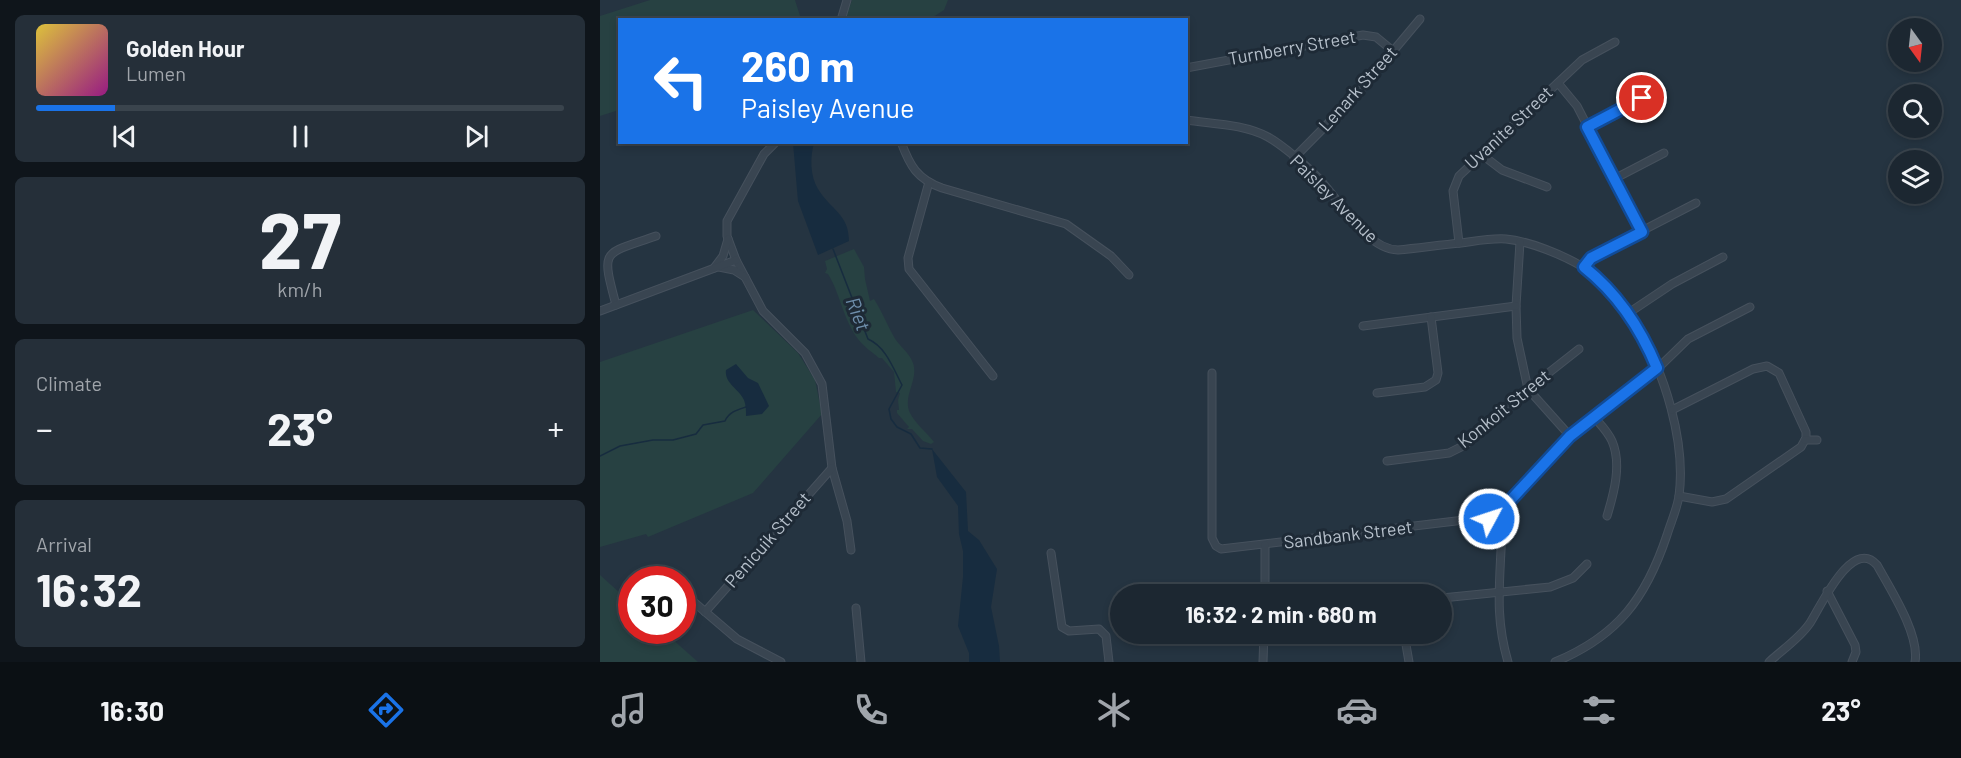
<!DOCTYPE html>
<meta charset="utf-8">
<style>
:root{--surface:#1c2731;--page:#252f39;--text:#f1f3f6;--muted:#a0a5ab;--line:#3a444d;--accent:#1a73e8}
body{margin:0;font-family:Barlow,sans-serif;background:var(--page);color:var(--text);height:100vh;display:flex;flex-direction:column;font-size:22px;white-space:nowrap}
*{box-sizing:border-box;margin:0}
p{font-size:20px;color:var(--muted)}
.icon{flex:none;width:33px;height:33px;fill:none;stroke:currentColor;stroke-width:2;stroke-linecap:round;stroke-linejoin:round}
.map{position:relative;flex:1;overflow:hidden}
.details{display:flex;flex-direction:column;gap:15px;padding:15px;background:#0f151b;width:600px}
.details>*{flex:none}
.top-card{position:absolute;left:18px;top:18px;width:570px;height:126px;border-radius:0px;box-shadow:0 3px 9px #0003,0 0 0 2px var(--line);background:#1a73e8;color:#fff;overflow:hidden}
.needle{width:39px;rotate:165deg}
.fabs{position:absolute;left:1288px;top:18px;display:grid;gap:12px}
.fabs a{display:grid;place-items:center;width:54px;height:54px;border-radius:50%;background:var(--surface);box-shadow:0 3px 9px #0003,0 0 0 2px var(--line);font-size:30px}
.speed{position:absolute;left:18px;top:566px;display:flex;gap:12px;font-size:30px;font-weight:700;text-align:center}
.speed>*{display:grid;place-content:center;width:78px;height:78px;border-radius:50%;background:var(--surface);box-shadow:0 3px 9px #0003,0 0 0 2px var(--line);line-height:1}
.speed .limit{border:9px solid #d22;background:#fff;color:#111}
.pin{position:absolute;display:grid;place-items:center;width:51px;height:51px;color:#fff;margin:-26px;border:3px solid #fff;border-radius:50%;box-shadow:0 2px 6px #0007}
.me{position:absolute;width:66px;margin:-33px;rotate:50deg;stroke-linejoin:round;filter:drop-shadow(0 0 4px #0008)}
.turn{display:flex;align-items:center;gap:21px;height:126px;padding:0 24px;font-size:27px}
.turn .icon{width:78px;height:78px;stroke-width:2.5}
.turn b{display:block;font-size:42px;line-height:51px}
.big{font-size:45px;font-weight:700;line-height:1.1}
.details .tile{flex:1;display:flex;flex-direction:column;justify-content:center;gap:9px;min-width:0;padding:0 21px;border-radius:9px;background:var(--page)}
.details .dial{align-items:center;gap:0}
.dial b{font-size:78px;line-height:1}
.song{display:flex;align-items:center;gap:18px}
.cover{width:72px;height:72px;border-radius:9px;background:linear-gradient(135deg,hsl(50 70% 55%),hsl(310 70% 35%))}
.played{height:6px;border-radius:3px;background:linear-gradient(90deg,var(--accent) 15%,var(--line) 15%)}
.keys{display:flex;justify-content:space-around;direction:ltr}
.heat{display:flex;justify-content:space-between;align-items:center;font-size:33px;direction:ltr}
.trip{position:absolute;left:510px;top:584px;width:342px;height:60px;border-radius:30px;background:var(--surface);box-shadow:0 3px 9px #0003,0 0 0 2px var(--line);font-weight:700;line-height:60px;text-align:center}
.dock{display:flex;height:96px;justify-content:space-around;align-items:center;background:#0b1014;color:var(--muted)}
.dock .icon{width:42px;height:42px}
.dock .selected{color:var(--accent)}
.dock b{font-size:27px;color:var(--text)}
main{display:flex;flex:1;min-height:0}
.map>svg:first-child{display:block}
.green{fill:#274142}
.water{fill:#172c3f}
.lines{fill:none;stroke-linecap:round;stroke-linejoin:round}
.stream{stroke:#172c3f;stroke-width:1.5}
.street-casing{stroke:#46515d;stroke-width:9}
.street{stroke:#394551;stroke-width:7}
.route-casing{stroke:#114b97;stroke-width:15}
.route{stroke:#1a73e8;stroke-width:10}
.labels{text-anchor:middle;stroke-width:6;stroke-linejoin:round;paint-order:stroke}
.street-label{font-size:18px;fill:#b6c0cb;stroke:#1e2a36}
.water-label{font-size:20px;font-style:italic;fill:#6e8eab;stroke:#1e2a36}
</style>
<main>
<section class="details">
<div class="tile">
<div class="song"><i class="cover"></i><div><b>Golden Hour</b><p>Lumen</p></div></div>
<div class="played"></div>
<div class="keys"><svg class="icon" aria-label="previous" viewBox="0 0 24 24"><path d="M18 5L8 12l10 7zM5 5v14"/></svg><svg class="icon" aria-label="pause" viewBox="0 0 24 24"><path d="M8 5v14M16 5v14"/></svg><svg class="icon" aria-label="next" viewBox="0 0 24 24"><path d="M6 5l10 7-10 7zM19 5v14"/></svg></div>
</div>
<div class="tile dial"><b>27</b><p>km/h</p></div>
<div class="tile"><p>Climate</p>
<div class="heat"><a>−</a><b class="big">23°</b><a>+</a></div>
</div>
<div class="tile"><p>Arrival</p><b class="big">16:32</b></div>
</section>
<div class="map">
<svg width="1361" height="662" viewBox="0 0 1361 662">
<rect width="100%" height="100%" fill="#253441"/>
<g class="green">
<path d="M 50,0 L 195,0 L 201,19 L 20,20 L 19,110 L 0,116 L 0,16 Z"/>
<path d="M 252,0 L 348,0 L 344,10 L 330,19 L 245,19 Z"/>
<path d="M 254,249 L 264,267 L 265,279 L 270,301 L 274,299 C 282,312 287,324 294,337 C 299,346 309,352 313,363 C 319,380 302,396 310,413 C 315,423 327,433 334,442 L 331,444 L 323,441 L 312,429 L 307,429 L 309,427 L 297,413 L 297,410 L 299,410 L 298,400 L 300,393 L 296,392 L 294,372 L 282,358 L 279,358 C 272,352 263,346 258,339 C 243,319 240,293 228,274 L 225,273 L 227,269 L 225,261 Z"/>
<path d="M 153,310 L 198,353 L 215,380 L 222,414 L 153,493 L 48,537 L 46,534 L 0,547 L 0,362 Z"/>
<path d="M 0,575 L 31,603 L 32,630 L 62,630 L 98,662 L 0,662 Z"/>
</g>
<g class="water">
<path d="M 193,143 L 214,143 C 210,157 210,176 218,189 C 231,210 249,214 249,241 L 218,255 L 198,201 Z"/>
<path d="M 136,364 L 148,378 L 158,383 L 169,406 L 162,414 L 146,416 C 146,411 146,405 144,400 C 139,389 124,383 126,370 Z"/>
<path d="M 332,449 L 366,492 L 368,531 L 379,540 L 397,569 L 391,607 L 399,646 L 400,662 L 369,662 L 369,653 L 358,626 L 363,577 L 363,551 L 359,534 L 358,506 L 337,477 Z"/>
</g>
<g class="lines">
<g class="stream">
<path d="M 233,249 L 268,339 C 286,347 293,368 302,385 L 289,409 L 291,419 L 297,427 L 311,434 L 320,448 L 332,449"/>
<path d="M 0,456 L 20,446 L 53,440 L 73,440 L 96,434 L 103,425 L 125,421 C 129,412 137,410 146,407"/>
</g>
<g class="street-casing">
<g id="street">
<path d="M 241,20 L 247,0"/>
<path d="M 586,68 L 763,35 L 776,37 L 793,51"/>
<path d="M 958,83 L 977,106 L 1042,232"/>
<path d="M 586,120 C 613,124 644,124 668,137 C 682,145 710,168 721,181 C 741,202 766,249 798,250 C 819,248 840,245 861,243 C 876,241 891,238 906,239 C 929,241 963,255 983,267 C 1006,280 1022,306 1036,327 C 1065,371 1086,443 1079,496 C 1077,509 1071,522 1067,535 C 1046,598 1018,636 955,662"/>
<path d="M 987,127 L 1042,98"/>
<path d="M 176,142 L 164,154 L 127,221 L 127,236 L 136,260 L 163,311 L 205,353 L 222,384 L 232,468 L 247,521 L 251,550"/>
<path d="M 301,142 C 310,166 317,179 342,188 L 466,224 L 511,256 L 529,275"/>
<path d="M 881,154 L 902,170 L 947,187"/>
<path d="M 694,158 L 758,93 L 820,19"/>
<path d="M 1014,179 L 1064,153"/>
<path d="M 329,182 L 308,258 L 309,269 L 393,376"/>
<path d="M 920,242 L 916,306 L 917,338 L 928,389 L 970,436"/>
<path d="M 859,243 L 853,191 L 859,176 L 982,60 L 1015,42"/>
<path d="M 119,267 L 134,270 L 145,277"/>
<path d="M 984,267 L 989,260 L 995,255 L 1096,203"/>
<path d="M 114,268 L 123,256 L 128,239"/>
<path d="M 16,305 C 1,248 2,255 56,236"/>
<path d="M 0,311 L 136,260"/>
<path d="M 1027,314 L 1072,284 L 1123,257"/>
<path d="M 763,326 L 916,306"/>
<path d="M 612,373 L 612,538 L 616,546 L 621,549 L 881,518 L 890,513"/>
<path d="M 777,393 L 825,387 L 836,380 L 838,373 L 831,317"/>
<path d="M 1072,410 L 1153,369 L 1167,366 L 1179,373 L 1206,432 L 1206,438 L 1201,447 L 1126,499 L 1112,502 L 1079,496"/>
<path d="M 995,418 C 1001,425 1008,432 1012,441 C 1022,464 1014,493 1007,516"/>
<path d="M 1205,440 L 1217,440"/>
<path d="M 787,461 L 849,453 L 865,445 L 918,397 L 979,349"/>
<path d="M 896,510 L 906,505 L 970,436 L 1053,373 L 1088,339 L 1150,307"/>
<circle cx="896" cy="517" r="7"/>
<path d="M 901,522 C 898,532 902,540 901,550 C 899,591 896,621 908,662"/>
<path d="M 451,553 L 462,627 L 469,631 L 499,629 L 506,636 L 509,662"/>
<path d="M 64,576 L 67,579"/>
<path d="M 1227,591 L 1255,645 L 1256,652 L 1252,662"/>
<path d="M 82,592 L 137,639 L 181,662"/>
<path d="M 665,594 L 665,545"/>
<path d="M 842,598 L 950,587 L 973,578 L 987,564"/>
<path d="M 256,608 L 261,662"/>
<path d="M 105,612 L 232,468"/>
<path d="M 804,633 L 809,662"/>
<path d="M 663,662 L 664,633"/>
<path d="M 1169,662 C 1182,650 1200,638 1210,623 C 1220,608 1252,536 1277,565 C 1291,590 1320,635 1315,662"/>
</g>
</g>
<use href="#street" class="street"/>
</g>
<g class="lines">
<g class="route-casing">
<path id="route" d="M 889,519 L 890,513 L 906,505 L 970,436 L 1057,368 C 1041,329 1017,293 984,267 L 991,258 L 1042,232 L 987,127 L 1042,98"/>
</g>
<use href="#route" class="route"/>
</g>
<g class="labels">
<g class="street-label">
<text transform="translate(692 48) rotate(-10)" y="6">Turnberry Street</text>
<text transform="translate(758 89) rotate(-48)" y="6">Lenark Street</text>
<text transform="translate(909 128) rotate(-43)" y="6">Uvanite Street</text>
<text transform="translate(734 199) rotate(45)" y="6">Paisley Avenue</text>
<text transform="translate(904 409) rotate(-39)" y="6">Konkoit Street</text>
<text transform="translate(748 535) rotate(-7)" y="6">Sandbank Street</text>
<text transform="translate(168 540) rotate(-49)" y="6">Penicuik Street</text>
</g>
<g class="water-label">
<text transform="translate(258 314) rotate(69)" y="7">Riet</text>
</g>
</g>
</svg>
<div class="fabs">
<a><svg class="needle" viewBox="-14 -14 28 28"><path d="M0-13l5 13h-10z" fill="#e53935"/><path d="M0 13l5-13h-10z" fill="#a0a5ab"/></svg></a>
<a><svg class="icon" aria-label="search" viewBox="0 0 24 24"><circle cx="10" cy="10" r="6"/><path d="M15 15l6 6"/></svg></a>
<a><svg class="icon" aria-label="layers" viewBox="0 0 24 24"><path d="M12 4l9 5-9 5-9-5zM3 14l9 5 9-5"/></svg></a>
</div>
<div class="speed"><div class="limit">30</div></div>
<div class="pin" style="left:1042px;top:98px;background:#d93025"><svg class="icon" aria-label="arrive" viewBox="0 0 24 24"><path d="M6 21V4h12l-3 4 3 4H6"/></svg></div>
<svg class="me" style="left:889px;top:519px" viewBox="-20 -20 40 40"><circle r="17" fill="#1a73e8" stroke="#fff" stroke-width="3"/><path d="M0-11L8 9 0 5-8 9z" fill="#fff"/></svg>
<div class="trip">16:32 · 2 min · 680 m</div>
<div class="top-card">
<div class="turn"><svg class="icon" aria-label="left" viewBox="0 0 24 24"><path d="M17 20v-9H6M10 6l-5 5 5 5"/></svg><div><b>260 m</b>Paisley Avenue</div></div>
</div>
</div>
</main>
<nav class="dock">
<b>16:30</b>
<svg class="icon selected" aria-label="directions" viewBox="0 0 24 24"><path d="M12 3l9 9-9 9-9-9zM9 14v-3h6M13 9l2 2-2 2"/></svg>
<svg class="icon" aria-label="music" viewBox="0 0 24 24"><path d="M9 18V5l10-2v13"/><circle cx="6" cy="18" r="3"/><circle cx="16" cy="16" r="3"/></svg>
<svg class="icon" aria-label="phone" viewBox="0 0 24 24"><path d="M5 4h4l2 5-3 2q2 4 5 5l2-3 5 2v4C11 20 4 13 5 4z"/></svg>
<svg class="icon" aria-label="climate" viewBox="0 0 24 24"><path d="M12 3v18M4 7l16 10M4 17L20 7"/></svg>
<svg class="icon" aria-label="car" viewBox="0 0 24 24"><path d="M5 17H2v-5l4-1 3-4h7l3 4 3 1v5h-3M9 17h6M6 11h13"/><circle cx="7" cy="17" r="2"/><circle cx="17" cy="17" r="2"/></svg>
<svg class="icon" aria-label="filters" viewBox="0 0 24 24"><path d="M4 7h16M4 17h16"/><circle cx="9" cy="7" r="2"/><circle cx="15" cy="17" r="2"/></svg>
<b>23°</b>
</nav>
